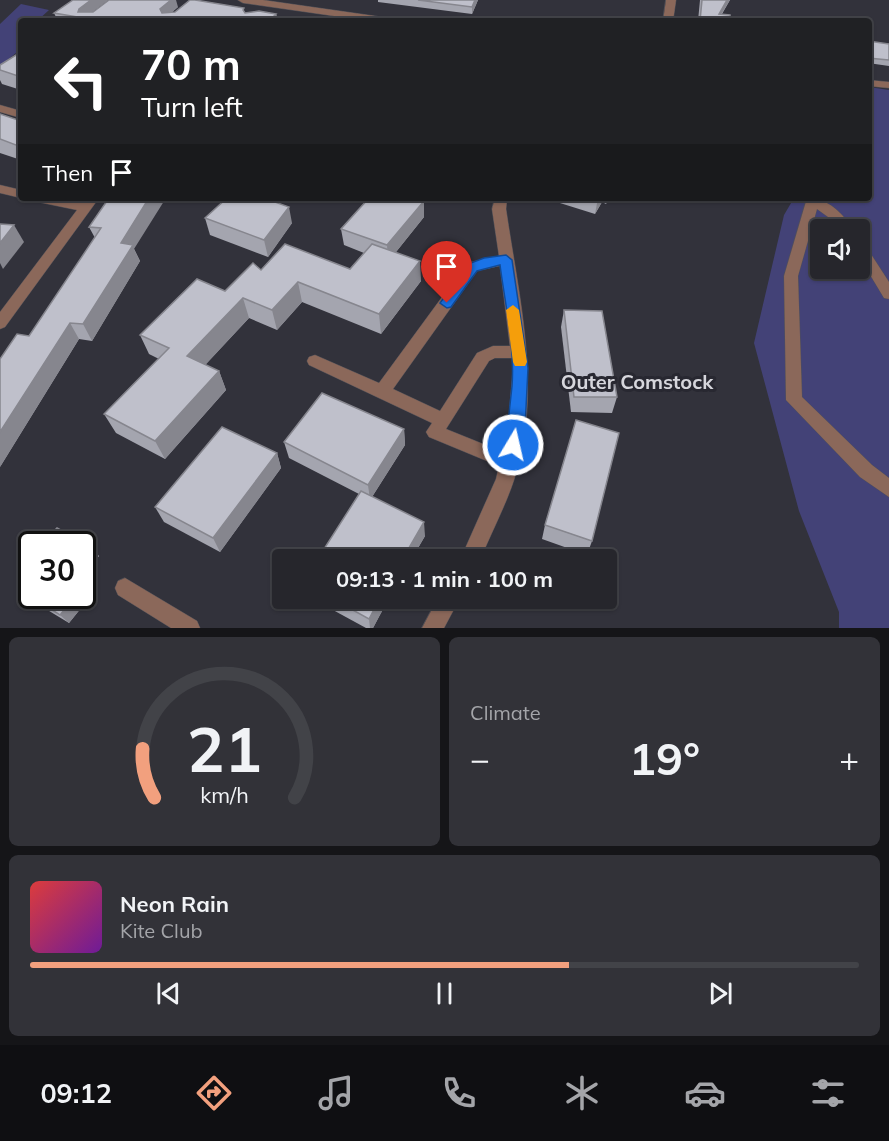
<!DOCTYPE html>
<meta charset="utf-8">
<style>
:root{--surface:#26262c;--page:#323238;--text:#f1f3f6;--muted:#a4a5a9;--line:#424348;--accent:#f2a07e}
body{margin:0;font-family:Mulish,sans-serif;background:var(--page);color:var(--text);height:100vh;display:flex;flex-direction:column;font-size:22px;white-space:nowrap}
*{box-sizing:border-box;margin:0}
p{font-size:20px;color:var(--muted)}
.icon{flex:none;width:33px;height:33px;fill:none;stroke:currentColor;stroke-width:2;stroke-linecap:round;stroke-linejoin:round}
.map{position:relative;height:628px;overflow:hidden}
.sheet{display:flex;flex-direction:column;gap:9px;padding:9px;background:#151518;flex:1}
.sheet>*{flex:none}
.hud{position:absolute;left:18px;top:18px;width:854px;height:183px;border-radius:6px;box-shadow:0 2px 4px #0004,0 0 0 2px var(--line);background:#202124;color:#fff;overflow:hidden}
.controls{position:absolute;left:810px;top:219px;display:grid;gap:12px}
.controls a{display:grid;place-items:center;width:60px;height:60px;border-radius:6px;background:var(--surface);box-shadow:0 2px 4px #0004,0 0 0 2px var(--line);font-size:30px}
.speed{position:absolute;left:18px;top:531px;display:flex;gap:12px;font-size:30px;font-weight:700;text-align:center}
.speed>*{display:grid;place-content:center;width:78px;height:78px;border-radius:50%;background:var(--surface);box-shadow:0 2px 4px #0004,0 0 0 2px var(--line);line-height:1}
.speed .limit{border:3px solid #111;border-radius:9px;background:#fff;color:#111}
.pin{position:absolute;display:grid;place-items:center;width:51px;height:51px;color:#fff;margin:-62px -26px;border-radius:50% 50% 50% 0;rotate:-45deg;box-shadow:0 0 6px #0007}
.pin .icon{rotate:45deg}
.me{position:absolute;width:66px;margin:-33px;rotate:9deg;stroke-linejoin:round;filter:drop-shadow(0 0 4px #0008)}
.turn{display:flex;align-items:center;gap:21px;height:126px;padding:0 24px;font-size:27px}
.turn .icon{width:78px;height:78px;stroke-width:2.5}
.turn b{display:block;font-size:42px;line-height:51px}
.then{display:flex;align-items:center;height:57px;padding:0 24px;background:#0003;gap:12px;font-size:22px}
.big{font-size:45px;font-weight:700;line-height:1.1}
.sheet .card{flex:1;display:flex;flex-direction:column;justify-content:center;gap:9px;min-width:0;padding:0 21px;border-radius:9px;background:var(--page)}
.sheet .dial{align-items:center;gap:0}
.dial svg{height:156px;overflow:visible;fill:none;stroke:var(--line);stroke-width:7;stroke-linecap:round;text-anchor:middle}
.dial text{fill:var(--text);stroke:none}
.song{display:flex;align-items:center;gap:18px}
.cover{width:72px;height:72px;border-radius:9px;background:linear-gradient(135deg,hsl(0 70% 55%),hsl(280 70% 35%))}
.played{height:6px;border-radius:3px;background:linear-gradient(90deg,var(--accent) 65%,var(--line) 65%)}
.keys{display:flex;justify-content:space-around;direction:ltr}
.heat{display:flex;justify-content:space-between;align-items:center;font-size:33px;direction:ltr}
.sheet .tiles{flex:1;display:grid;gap:9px;grid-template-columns:1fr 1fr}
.card:last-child{grid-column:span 2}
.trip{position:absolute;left:272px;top:549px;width:345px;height:60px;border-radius:6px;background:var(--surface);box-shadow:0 2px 4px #0004,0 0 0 2px var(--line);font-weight:700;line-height:60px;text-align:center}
.dock{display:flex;height:96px;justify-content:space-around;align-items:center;background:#0f0f12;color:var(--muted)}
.dock .icon{width:42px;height:42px}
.dock .selected{color:var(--accent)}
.dock b{font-size:27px;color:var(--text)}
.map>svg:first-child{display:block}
.green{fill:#434277;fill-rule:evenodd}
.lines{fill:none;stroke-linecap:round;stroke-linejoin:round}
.minor-casing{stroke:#505058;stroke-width:1}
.minor{fill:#8b685a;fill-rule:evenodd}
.wall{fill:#a4a5af}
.shaded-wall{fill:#86868e}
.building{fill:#bfc0cb;stroke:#86868e;stroke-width:1.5}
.route{fill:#1a73e8;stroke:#114b97;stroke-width:1.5}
.slow{fill:#f59e0b}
.labels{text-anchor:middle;stroke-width:6;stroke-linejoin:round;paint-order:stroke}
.neighbourhood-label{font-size:20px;font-weight:bold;fill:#d6d6dc;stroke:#282831}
</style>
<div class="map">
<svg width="889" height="628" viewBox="0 0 889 628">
<rect width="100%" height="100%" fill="#32323b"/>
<g class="green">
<path d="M 21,4 L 49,10 L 37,21 L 21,21 L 21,49 L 0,66 L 0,24 Z"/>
<path d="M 869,87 L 889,90 L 889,628 L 839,628 L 839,612 L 799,511 L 754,343 L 784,215 L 794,198 L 868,198 ZM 820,230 L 860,230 L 860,268 L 820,268 Z"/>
</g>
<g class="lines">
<g class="minor-casing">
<g id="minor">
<path d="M 238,0 L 263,0 L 389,18 L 394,21 L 369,21 L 243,3 Z"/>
<path d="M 666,0 L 676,0 L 673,21 L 663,21 Z"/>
<path d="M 868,80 L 889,82 L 889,88 L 868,86 Z"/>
<path d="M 0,105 L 21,111 L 21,118 L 0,112 Z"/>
<path d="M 0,185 L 21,190 L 21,198 L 0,193 Z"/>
<path d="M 32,198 L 60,198 L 83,202 L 86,198 L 99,198 L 5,327 L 0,329 L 0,312 L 77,210 L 38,202 Z"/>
<path d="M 495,198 L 507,198 L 506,209 C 519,298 543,392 514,480 C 505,507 491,533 480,560 L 460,560 L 496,479 L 499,466 L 429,437 L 426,432 L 432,423 L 309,365 L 307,361 L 309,357 L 315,355 L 379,383 L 467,263 L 499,256 L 492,209 ZM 500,266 L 510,346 L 493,346 L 477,353 L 440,411 L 393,389 L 477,271 ZM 495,358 L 512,358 L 513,368 L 508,428 L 503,452 L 446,429 L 489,361 Z"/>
<path d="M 807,198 C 828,198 843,213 853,230 L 840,230 L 835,222 L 817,209 L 798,276 L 802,397 L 872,465 L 889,478 L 889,497 L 860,477 L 786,400 L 784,276 Z"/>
<path d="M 860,243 L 865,245 L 889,282 L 889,299 L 884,298 L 860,258 Z"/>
<path d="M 125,578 L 197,621 L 200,628 L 171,628 L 118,595 L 115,588 L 118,581 Z"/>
<path d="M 438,598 L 460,598 L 444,628 L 422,628 Z"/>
</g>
</g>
<use href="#minor" class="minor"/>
</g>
<g class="wall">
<path d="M 73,0 L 108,0 L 92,12 L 178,7 L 172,12 L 276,14 L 278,21 L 58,21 L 54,13 Z"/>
<path d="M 378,0 L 478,0 L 472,14 L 378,2 Z"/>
<path d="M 700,0 L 730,0 L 722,14 L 730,21 L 698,21 Z"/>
<path d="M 868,41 L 889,44 L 889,66 L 868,63 Z"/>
<path d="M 21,56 L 21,90 L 2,84 L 0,80 L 0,65 Z"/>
<path d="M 0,114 L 21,121 L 21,160 L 0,153 Z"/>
<path d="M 109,198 L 140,261 L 92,341 L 79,339 L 0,467 L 29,336 L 95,238 L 89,227 Z"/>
<path d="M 544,198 L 610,198 L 606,204 L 602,202 L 595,214 Z"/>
<path d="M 424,201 L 424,217 L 396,252 L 421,281 L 381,334 L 302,302 L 277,330 L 249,318 L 205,365 L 219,371 L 226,390 L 165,459 L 116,433 L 104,414 L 159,359 L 149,354 L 140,335 L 225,291 L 261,270 L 350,269 L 364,253 L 344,245 L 341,229 Z"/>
<path d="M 205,218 L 292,223 L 268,257 L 210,235 Z"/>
<path d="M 564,310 L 617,397 L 612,413 L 571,412 L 561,327 Z"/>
<path d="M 404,429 L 405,445 L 372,497 L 425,536 L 411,560 L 317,560 L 359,494 L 289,458 L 284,442 Z"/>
<path d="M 277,453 L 281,468 L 220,552 L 164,522 L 155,507 Z"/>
<path d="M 545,525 L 592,541 L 587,555 L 542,539 Z"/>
<path d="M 82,544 L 99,556 L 84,574 L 90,578 L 98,587 L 69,623 L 31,600 L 22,591 Z"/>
<path d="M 311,598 L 389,598 L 373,628 L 366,628 Z"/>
</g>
<g class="shaded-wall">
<path d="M 91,0 L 108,0 L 84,18 L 78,12 L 79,9 Z"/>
<path d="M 171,0 L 176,0 L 178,7 L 164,19 L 160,9 Z"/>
<path d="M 475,0 L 478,0 L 472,14 L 472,7 Z"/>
<path d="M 727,0 L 730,0 L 717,21 L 719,14 Z"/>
<path d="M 276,14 L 278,21 L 269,21 Z"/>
<path d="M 149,198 L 166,198 L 134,249 L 140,261 L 92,341 L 83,324 L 121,243 Z"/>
<path d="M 598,198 L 603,198 L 602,202 L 595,214 Z"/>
<path d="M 424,201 L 424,217 L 388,262 L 387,245 Z"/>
<path d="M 289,207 L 292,223 L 268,257 L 264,240 Z"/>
<path d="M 14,225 L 24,242 L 3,269 L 0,263 L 0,243 Z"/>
<path d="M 420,261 L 421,281 L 381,334 L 379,314 Z"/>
<path d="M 298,282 L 302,302 L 277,330 L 272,310 Z"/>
<path d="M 243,298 L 249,318 L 195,376 L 187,356 Z"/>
<path d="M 70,323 L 79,339 L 0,467 L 0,432 Z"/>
<path d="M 219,371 L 226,390 L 165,459 L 155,441 Z"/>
<path d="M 404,429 L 405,445 L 370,500 L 368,485 Z"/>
<path d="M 277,453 L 281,468 L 220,552 L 213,538 Z"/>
<path d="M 424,522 L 425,536 L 411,560 L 402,560 Z"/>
<path d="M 91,547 L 99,556 L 82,576 L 82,557 Z"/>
<path d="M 90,578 L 98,587 L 69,623 L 60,615 L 76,596 L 82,596 L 82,587 Z"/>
<path d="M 380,598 L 389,598 L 373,628 L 370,628 L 369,619 Z"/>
</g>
<g class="building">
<path d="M 73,0 L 91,0 L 79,9 L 78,12 L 93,12 L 109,0 L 171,0 L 160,9 L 162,13 L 175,12 L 190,0 L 195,0 L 244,8 L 243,10 L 245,13 L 259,11 L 276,14 L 269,21 L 101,21 L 54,13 Z"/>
<path d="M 418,0 L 475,0 L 472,7 Z"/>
<path d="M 702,0 L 727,0 L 719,14 L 730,15 L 730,21 L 700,21 Z"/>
<path d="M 868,41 L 889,44 L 889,60 L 868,58 Z"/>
<path d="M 16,55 L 21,56 L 21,77 L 0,70 L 0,65 Z"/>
<path d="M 0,114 L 21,121 L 21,147 L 0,139 Z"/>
<path d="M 109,198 L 149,198 L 121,243 L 133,245 L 83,324 L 70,323 L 0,432 L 0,359 L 17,334 L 29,336 L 101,228 L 89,227 Z"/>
<path d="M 227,198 L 264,198 L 289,207 L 264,240 L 205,218 Z"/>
<path d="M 369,198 L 416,198 L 424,201 L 387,245 L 341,229 Z"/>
<path d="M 0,224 L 14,225 L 0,243 Z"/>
<path d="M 285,244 L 350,269 L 372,244 L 420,261 L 379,314 L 298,282 L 272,310 L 243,298 L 187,356 L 219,371 L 155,441 L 104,414 L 169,348 L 140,335 L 197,279 L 225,291 L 253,263 L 261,270 Z"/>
<path d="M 564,310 L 602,311 L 617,397 L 574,397 Z"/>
<path d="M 322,393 L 404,429 L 368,485 L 284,442 Z"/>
<path d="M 576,420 L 619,433 L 592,541 L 545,525 Z"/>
<path d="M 222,427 L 277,453 L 213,538 L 155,507 Z"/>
<path d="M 361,491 L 424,522 L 402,560 L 317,560 Z"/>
<path d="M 57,528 L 91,547 L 82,557 L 82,544 L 42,544 Z"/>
<path d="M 32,556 L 32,566 L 26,562 Z"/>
<path d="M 82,574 L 90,578 L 82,587 Z"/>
<path d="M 32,580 L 32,596 L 76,596 L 60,615 L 22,591 Z"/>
<path d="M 331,598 L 380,598 L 369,619 Z"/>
</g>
<path class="route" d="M 506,255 L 512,260 L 528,368 L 525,428 L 519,450 L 513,452 L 507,450 C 505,444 511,397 512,386 C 515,346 505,304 500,265 L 477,271 L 451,307 L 447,308 L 440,303 L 468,264 L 484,258 Z"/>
<path class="slow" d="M 513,305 L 519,310 L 527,362 L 525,366 L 515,366 L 513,362 L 506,310 Z"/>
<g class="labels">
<g class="neighbourhood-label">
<text x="637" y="389">Outer Comstock</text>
</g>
</g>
</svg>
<div class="controls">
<a><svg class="icon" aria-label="sound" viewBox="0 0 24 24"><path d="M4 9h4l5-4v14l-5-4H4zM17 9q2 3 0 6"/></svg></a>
</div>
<div class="speed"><div class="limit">30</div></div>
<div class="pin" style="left:447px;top:303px;background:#d93025"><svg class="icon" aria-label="arrive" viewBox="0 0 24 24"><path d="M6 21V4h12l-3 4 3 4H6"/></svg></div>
<svg class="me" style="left:513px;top:445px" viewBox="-20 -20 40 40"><circle r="17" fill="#1a73e8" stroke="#fff" stroke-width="3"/><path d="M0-11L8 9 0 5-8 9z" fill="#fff"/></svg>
<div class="trip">09:13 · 1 min · 100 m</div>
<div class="hud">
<div class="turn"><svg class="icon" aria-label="left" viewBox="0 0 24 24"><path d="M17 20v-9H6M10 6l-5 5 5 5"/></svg><div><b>70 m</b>Turn left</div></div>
<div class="then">Then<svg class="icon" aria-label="arrive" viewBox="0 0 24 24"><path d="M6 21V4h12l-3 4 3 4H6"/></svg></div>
</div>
</div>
<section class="sheet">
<div class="tiles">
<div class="card dial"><svg viewBox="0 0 100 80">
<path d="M14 69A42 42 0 1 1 86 69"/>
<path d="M14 69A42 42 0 0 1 8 44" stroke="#f2a07e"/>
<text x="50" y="56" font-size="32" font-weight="700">21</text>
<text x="50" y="72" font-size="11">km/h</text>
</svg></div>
<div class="card"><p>Climate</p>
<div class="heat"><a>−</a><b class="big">19°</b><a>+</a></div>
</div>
<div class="card">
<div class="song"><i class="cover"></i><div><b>Neon Rain</b><p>Kite Club</p></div></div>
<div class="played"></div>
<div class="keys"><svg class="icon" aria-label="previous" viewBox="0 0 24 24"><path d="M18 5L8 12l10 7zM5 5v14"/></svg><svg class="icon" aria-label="pause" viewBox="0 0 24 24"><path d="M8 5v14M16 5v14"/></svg><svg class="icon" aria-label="next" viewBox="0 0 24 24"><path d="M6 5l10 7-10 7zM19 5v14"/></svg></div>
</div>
</div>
</section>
<nav class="dock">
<b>09:12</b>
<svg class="icon selected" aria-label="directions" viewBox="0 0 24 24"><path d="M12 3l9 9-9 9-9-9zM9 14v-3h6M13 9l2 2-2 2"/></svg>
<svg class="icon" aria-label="music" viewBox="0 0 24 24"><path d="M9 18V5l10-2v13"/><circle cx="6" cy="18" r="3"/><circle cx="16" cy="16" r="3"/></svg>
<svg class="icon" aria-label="phone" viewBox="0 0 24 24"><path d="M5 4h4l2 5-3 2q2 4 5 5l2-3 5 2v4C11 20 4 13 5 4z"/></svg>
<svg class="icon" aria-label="climate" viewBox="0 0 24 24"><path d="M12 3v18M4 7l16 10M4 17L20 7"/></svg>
<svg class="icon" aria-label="car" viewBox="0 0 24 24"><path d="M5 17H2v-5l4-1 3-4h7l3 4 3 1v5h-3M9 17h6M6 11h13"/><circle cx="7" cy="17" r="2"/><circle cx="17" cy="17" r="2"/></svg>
<svg class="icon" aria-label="filters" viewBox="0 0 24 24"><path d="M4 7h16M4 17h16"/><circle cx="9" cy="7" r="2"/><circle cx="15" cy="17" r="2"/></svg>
</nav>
